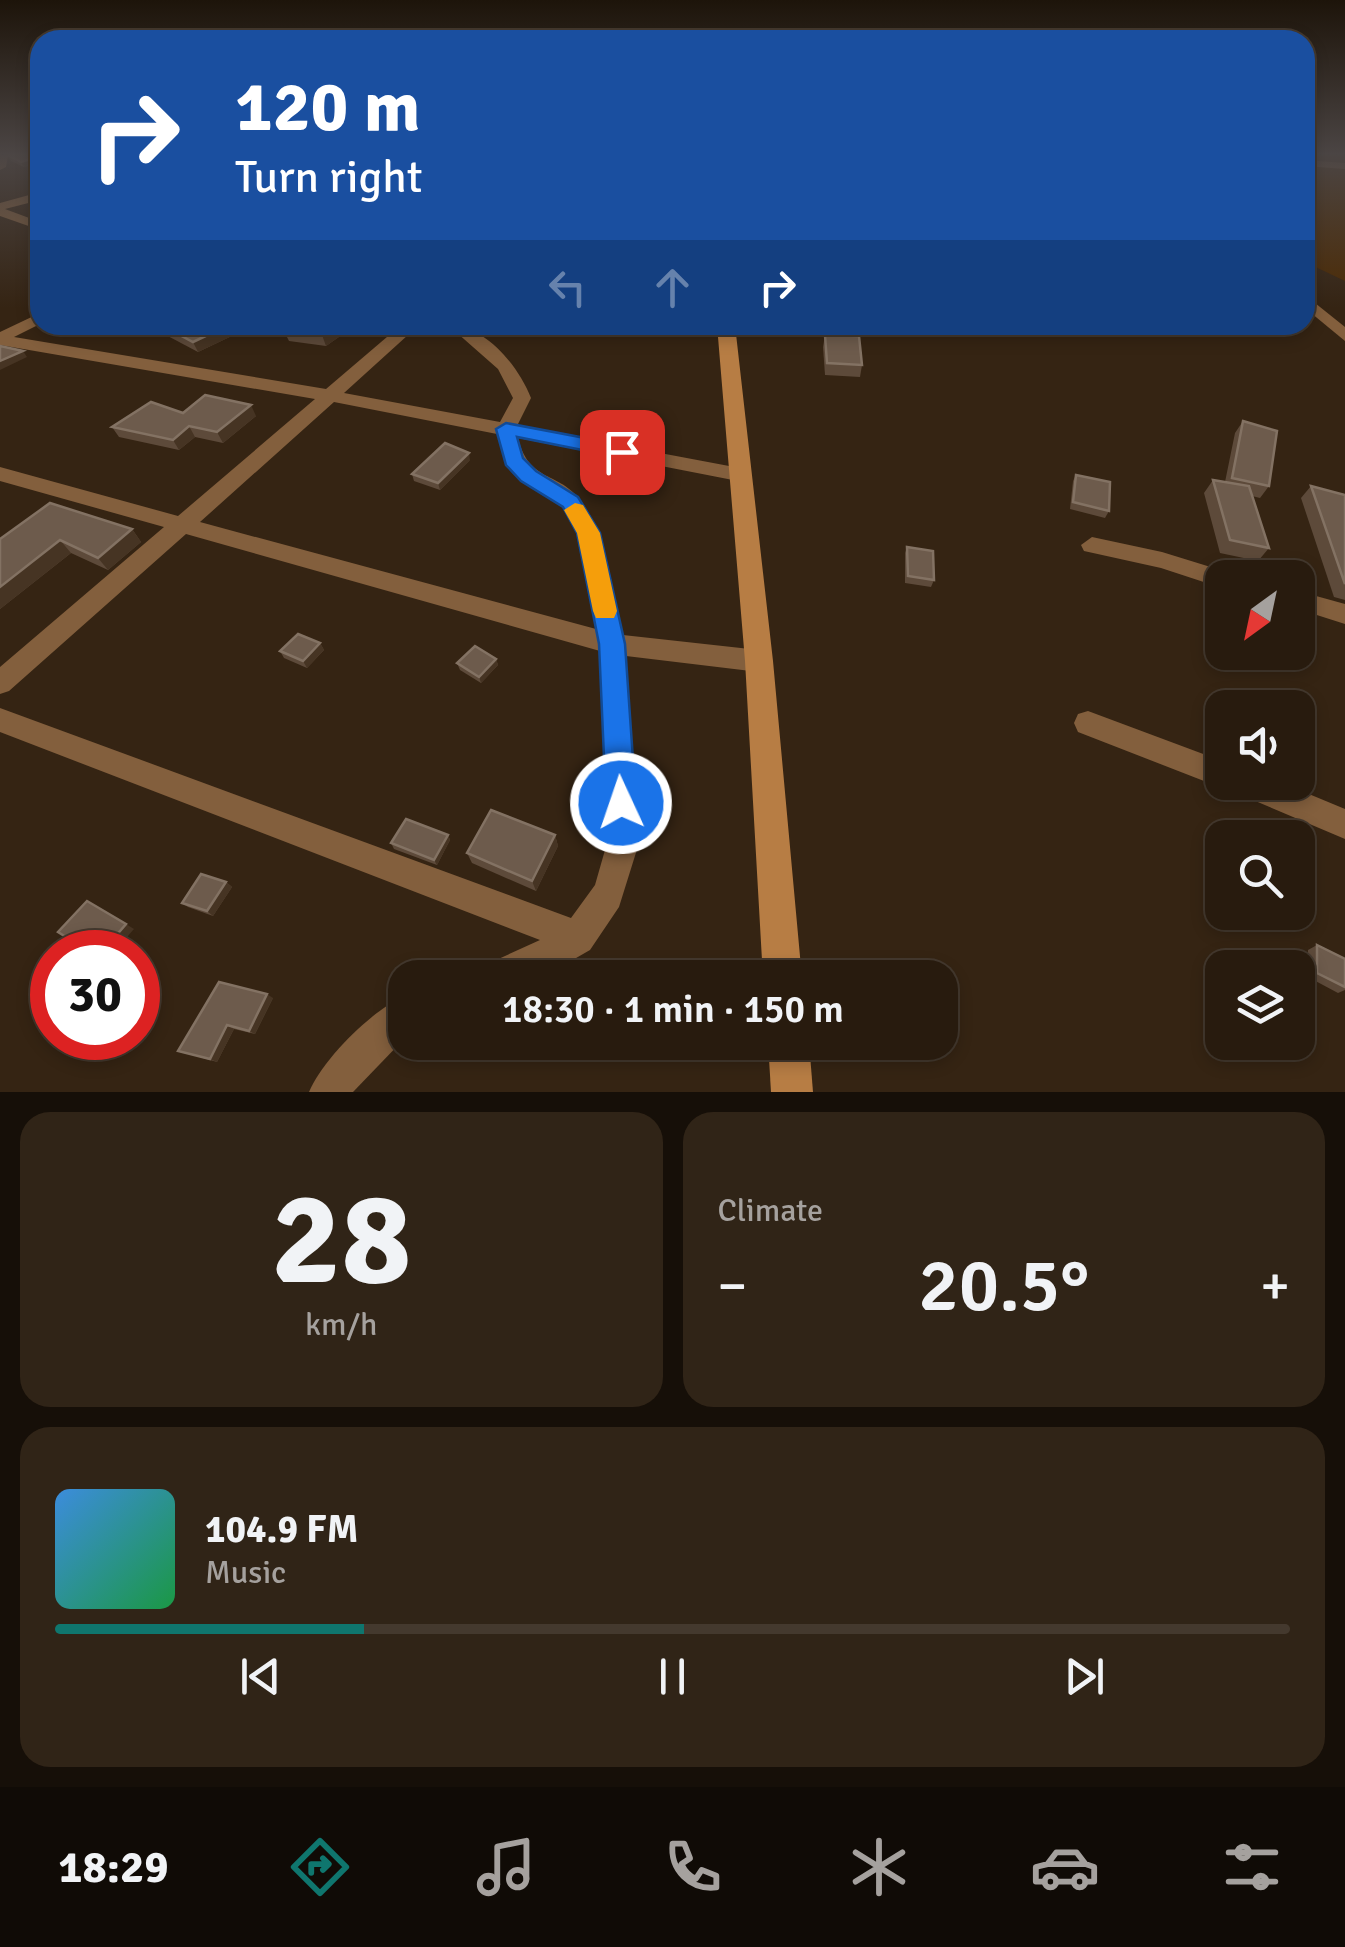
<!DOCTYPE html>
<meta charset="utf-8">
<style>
:root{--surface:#281b0e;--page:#302417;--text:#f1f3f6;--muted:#a5a19e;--line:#44392e;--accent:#0f766e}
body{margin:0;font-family:Signika,sans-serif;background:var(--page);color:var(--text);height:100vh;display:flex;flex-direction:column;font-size:38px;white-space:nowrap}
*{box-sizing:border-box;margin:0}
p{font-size:32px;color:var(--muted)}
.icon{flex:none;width:55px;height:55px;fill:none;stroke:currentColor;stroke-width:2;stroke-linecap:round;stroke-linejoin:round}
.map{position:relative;height:1092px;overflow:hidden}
.drawer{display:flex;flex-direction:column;gap:20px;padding:20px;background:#160f08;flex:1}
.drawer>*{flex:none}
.hud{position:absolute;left:30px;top:30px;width:1285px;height:305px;border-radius:30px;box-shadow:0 5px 15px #0003,0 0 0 2px var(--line);background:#1a4fa0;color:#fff;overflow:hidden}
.needle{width:65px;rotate:213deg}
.tools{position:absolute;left:1205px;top:560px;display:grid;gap:20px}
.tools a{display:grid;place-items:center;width:110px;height:110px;border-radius:20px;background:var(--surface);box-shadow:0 5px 15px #0003,0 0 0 2px var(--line);font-size:50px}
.speed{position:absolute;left:30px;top:930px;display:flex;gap:20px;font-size:50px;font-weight:700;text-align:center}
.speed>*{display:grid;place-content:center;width:130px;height:130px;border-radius:50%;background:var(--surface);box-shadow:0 5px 15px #0003,0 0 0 2px var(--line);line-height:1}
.speed .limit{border:15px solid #d22;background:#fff;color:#111}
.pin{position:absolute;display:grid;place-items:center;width:85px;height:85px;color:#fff;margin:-42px;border-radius:20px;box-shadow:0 5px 15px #0006}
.me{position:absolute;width:110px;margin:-55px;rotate:357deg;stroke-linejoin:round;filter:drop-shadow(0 0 8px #0008)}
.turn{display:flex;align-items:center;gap:35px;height:210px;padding:0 40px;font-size:45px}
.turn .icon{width:130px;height:130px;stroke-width:2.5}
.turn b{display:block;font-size:70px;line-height:85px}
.lanes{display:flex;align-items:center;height:95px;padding:0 40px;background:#0003;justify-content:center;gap:50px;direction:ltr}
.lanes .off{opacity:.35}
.big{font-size:75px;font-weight:600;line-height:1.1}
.drawer .card{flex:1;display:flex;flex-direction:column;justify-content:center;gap:15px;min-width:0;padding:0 35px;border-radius:30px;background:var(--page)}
.drawer .dial{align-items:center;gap:0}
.dial b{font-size:130px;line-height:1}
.song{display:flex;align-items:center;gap:30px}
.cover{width:120px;height:120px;border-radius:15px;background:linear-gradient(135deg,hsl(210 70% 55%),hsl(140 70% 35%))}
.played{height:10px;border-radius:5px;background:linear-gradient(90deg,var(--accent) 25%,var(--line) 25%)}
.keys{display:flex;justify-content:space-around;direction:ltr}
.heat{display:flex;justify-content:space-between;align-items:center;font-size:55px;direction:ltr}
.drawer .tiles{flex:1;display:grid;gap:20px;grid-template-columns:1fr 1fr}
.card:last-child{grid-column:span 2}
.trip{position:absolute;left:388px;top:960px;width:570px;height:100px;border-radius:30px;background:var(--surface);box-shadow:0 5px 15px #0003,0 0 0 2px var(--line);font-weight:600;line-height:100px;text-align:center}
.tab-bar{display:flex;height:160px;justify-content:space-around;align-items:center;background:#100b06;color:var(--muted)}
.tab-bar .icon{width:70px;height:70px}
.tab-bar .current{color:var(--accent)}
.tab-bar b{font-size:45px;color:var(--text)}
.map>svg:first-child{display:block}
.green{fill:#4c2a03}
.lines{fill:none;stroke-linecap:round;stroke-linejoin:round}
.street{fill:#835f3d;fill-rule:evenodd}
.secondary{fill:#b77d44;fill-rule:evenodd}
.wall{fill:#5d4a3a}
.shaded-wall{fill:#463423}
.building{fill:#6d5b4c;stroke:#837263;stroke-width:2.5}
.route{fill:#1a73e8;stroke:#114b97;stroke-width:2.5}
.slow{fill:#f59e0b}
</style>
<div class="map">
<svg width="1345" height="1092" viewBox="0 0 1345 1092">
<rect width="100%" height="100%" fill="#352413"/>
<path class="green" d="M 1305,155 L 1345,155 L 1345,281 L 1305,262 Z"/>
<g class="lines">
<g class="street">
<path d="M 0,155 L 8,155 L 6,167 L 0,170 Z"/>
<path d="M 1305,160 L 1345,163 L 1345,169 L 1305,166 Z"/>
<path d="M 40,192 L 40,200 L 5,209 L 40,222 L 40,230 L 0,216 L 0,203 Z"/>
<path d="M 1305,295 L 1345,327 L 1345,341 L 1305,308 Z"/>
<path d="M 40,313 L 40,324 L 14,337 L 326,389 L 401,325 L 419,325 L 344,393 L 500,422 L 513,398 L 498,369 L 448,325 C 485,325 518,365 531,398 L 517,426 L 745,469 L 748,474 L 745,479 L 738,481 L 518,438 C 529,483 559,471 581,501 C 608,538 612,591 623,635 L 759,650 L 768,653 L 772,661 L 768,669 L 759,672 L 626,656 L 639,843 L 619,907 L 590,950 L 557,969 L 538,978 L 478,978 L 483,966 L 540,940 L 0,732 L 0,708 L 571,918 L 595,885 L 607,843 L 600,651 L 186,534 L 9,691 L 0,694 L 0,667 L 164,527 L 0,481 L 0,467 L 178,516 L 315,399 L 0,345 L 0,332 ZM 334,402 L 497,434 L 506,465 L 521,481 L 563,507 L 577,533 L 596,629 L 200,522 Z"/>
<path d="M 997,325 L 1013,325 L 1009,336 L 997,336 Z"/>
<path d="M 1092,537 L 1162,552 L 1230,573 L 1233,578 L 1222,578 L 1222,588 L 1161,568 L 1084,551 L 1081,545 Z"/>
<path d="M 1298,591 L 1345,604 L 1345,624 L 1298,609 Z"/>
<path d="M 1088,711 L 1222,761 L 1222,782 L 1280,782 L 1345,809 L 1345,839 L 1234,792 L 1230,784 L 1222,788 L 1078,732 L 1074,723 L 1078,714 Z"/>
<path d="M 405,996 L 405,1038 L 353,1092 L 309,1092 C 322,1060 373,1009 405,996 Z"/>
</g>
<g class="secondary">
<path d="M 717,325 L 735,325 L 773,661 L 802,978 L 763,978 L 745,661 Z"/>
<path d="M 768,1042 L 809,1042 L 813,1092 L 771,1092 Z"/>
</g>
</g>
<g class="wall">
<path d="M 8,155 L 40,155 L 40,162 L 24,167 L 11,161 Z"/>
<path d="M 147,325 L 255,325 L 198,352 Z"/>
<path d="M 291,325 L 356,325 L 326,346 L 289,341 L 284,331 Z"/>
<path d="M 825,335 L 862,365 L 860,377 L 825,375 L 823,347 Z"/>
<path d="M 183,413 L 256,416 L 223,443 L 195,437 L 179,450 L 119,437 L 112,427 Z"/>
<path d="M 1243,421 L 1269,486 L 1260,498 L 1252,496 L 1269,548 L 1258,561 L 1220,553 L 1204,493 L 1213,480 L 1225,482 L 1235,433 Z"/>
<path d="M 470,460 L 440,490 L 414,481 L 412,474 Z"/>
<path d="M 1076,475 L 1109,511 L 1105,518 L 1070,509 L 1073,481 Z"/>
<path d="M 1311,486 L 1345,495 L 1345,600 L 1334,597 L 1301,498 Z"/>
<path d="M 132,529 L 141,542 L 108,570 L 71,553 L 0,609 L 0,539 Z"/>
<path d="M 907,547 L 934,580 L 931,587 L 905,583 L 905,553 Z"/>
<path d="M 320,643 L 324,650 L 307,668 L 284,658 L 280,651 Z"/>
<path d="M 496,659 L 498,665 L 481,683 L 460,670 L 457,663 Z"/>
<path d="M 448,835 L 450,840 L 437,865 L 394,849 L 391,843 Z"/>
<path d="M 555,835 L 558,846 L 536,891 L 472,863 L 467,853 Z"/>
<path d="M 226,882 L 232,887 L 213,916 L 188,907 L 182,903 Z"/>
<path d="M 1317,945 L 1345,959 L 1345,990 L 1338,993 L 1308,977 L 1308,950 Z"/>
<path d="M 273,998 L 255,1034 L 234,1029 L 217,1062 L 178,1051 Z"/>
</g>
<g class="shaded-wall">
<path d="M 40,156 L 40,162 L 24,167 L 21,162 Z"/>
<path d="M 229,325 L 255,325 L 198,352 L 193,342 Z"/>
<path d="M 337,325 L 356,325 L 326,346 L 322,335 Z"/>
<path d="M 23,351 L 27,357 L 0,370 L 0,361 Z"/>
<path d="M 251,405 L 256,416 L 223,443 L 217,432 Z"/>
<path d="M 189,426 L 195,437 L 179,450 L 173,440 Z"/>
<path d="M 469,453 L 470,460 L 440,490 L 438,483 Z"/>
<path d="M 132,529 L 141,542 L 108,570 L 98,558 Z"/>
<path d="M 60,540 L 71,553 L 0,609 L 0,587 Z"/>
<path d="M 320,643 L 324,650 L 307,668 L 303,661 Z"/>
<path d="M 496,659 L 498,665 L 481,683 L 479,677 Z"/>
<path d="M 448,835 L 450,840 L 437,865 L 434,860 Z"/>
<path d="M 555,835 L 558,846 L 536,891 L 532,881 Z"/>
<path d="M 226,882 L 232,887 L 213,916 L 207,911 Z"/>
<path d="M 126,924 L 134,929 L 114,952 L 102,952 Z"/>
<path d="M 267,994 L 273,998 L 255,1034 L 249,1031 Z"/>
<path d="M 227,1025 L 234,1029 L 217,1062 L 210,1059 Z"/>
</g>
<g class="building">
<path d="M 8,155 L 40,155 L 40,156 L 21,162 Z"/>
<path d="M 161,325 L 229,325 L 193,342 Z"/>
<path d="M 291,325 L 337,325 L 322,335 L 284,331 Z"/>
<path d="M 825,335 L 859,336 L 862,365 L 827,363 Z"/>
<path d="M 0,346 L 23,351 L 0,361 Z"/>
<path d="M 205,395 L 251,405 L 217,432 L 189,426 L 173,440 L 112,427 L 151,402 L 183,413 Z"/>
<path d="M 1243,421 L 1277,431 L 1269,486 L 1232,478 Z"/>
<path d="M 445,443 L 469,453 L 438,483 L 412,474 Z"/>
<path d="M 1076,475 L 1110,482 L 1109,511 L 1073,502 Z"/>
<path d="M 1213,480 L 1249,486 L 1269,548 L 1230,540 Z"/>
<path d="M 1311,486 L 1345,495 L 1345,584 Z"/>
<path d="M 50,503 L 132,529 L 98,558 L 60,540 L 0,587 L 0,539 Z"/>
<path d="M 907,547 L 933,551 L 934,580 L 908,576 Z"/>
<path d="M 298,634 L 320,643 L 303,661 L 280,651 Z"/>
<path d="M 475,646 L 496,659 L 479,677 L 457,663 Z"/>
<path d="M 491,810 L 555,835 L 532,881 L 467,853 Z"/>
<path d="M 406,819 L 448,835 L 434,860 L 391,843 Z"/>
<path d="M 201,874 L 226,882 L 207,911 L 182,903 Z"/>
<path d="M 87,901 L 126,924 L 102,952 L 69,952 L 77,944 L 58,932 Z"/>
<path d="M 1317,945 L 1345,959 L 1345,987 L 1317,973 Z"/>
<path d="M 52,971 L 52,1005 L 34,992 Z"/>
<path d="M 219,982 L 267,994 L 249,1031 L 227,1025 L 210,1059 L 178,1051 Z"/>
</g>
<linearGradient id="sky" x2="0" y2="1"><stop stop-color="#1d140a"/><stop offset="0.5" stop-color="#4b4544"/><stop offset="1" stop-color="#4b4544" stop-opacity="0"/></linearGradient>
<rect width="1345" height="308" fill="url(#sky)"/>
<path class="route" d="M 506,423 L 622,445 L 632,452 L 622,458 L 517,437 L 523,458 L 536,471 L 578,497 L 600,533 L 625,644 L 636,803 L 632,813 L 621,818 L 610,813 L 606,803 L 599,644 L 577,533 L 563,507 L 521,481 L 506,465 L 496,429 Z"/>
<path class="slow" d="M 575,503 L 583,505 L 600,533 L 617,611 L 614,618 L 596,618 L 593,611 L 577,533 L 564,510 Z"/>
</svg>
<div class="tools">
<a><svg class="needle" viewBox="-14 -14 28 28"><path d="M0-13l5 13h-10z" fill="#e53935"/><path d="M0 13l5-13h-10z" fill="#a5a19e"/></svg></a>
<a><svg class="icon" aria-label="sound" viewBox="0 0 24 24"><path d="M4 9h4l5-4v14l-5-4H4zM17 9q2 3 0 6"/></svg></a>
<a><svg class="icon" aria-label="search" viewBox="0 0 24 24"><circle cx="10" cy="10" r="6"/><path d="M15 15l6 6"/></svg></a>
<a><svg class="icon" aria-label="layers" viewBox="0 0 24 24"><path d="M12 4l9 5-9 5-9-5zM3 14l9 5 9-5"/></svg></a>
</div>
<div class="speed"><div class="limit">30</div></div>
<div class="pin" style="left:622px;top:452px;background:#d93025"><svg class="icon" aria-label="arrive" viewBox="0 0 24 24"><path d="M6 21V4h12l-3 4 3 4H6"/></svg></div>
<svg class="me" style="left:621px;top:803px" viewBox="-20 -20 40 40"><circle r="17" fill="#1a73e8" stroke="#fff" stroke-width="3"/><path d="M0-11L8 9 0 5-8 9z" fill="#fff"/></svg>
<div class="trip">18:30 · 1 min · 150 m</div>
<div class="hud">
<div class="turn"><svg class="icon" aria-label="right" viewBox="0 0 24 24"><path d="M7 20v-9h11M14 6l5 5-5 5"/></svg><div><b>120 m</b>Turn right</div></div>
<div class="lanes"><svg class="icon off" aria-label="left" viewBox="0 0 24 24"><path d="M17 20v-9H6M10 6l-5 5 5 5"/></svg><svg class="icon off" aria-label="ahead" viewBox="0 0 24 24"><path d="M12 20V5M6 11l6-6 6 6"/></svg><svg class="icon" aria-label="right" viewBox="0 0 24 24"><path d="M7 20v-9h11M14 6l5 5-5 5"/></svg></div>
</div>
</div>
<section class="drawer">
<div class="tiles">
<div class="card dial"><b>28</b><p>km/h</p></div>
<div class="card"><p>Climate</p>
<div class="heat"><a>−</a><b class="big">20.5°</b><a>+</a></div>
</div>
<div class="card">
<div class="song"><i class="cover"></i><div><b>104.9 FM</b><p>Music</p></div></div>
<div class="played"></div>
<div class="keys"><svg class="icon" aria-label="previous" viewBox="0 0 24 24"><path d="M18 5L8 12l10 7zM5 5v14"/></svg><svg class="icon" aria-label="pause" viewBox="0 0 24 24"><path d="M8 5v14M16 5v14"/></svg><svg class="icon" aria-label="next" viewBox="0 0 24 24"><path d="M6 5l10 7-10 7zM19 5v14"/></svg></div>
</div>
</div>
</section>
<nav class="tab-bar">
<b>18:29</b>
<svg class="icon current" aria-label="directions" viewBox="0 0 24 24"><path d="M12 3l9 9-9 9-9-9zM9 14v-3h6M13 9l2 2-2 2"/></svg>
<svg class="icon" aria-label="music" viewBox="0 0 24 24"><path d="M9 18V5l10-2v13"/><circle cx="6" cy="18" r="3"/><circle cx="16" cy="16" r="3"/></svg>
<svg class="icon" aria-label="phone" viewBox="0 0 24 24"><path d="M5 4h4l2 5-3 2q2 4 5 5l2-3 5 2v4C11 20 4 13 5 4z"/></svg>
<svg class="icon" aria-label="climate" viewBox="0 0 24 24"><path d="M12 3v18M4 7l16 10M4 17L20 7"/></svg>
<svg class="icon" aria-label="car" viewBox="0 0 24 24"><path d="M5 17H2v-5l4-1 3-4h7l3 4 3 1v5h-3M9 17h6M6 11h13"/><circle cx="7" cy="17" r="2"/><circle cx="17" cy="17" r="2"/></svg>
<svg class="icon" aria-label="filters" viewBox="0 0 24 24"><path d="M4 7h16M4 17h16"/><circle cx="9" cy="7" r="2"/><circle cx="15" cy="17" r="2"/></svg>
</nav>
